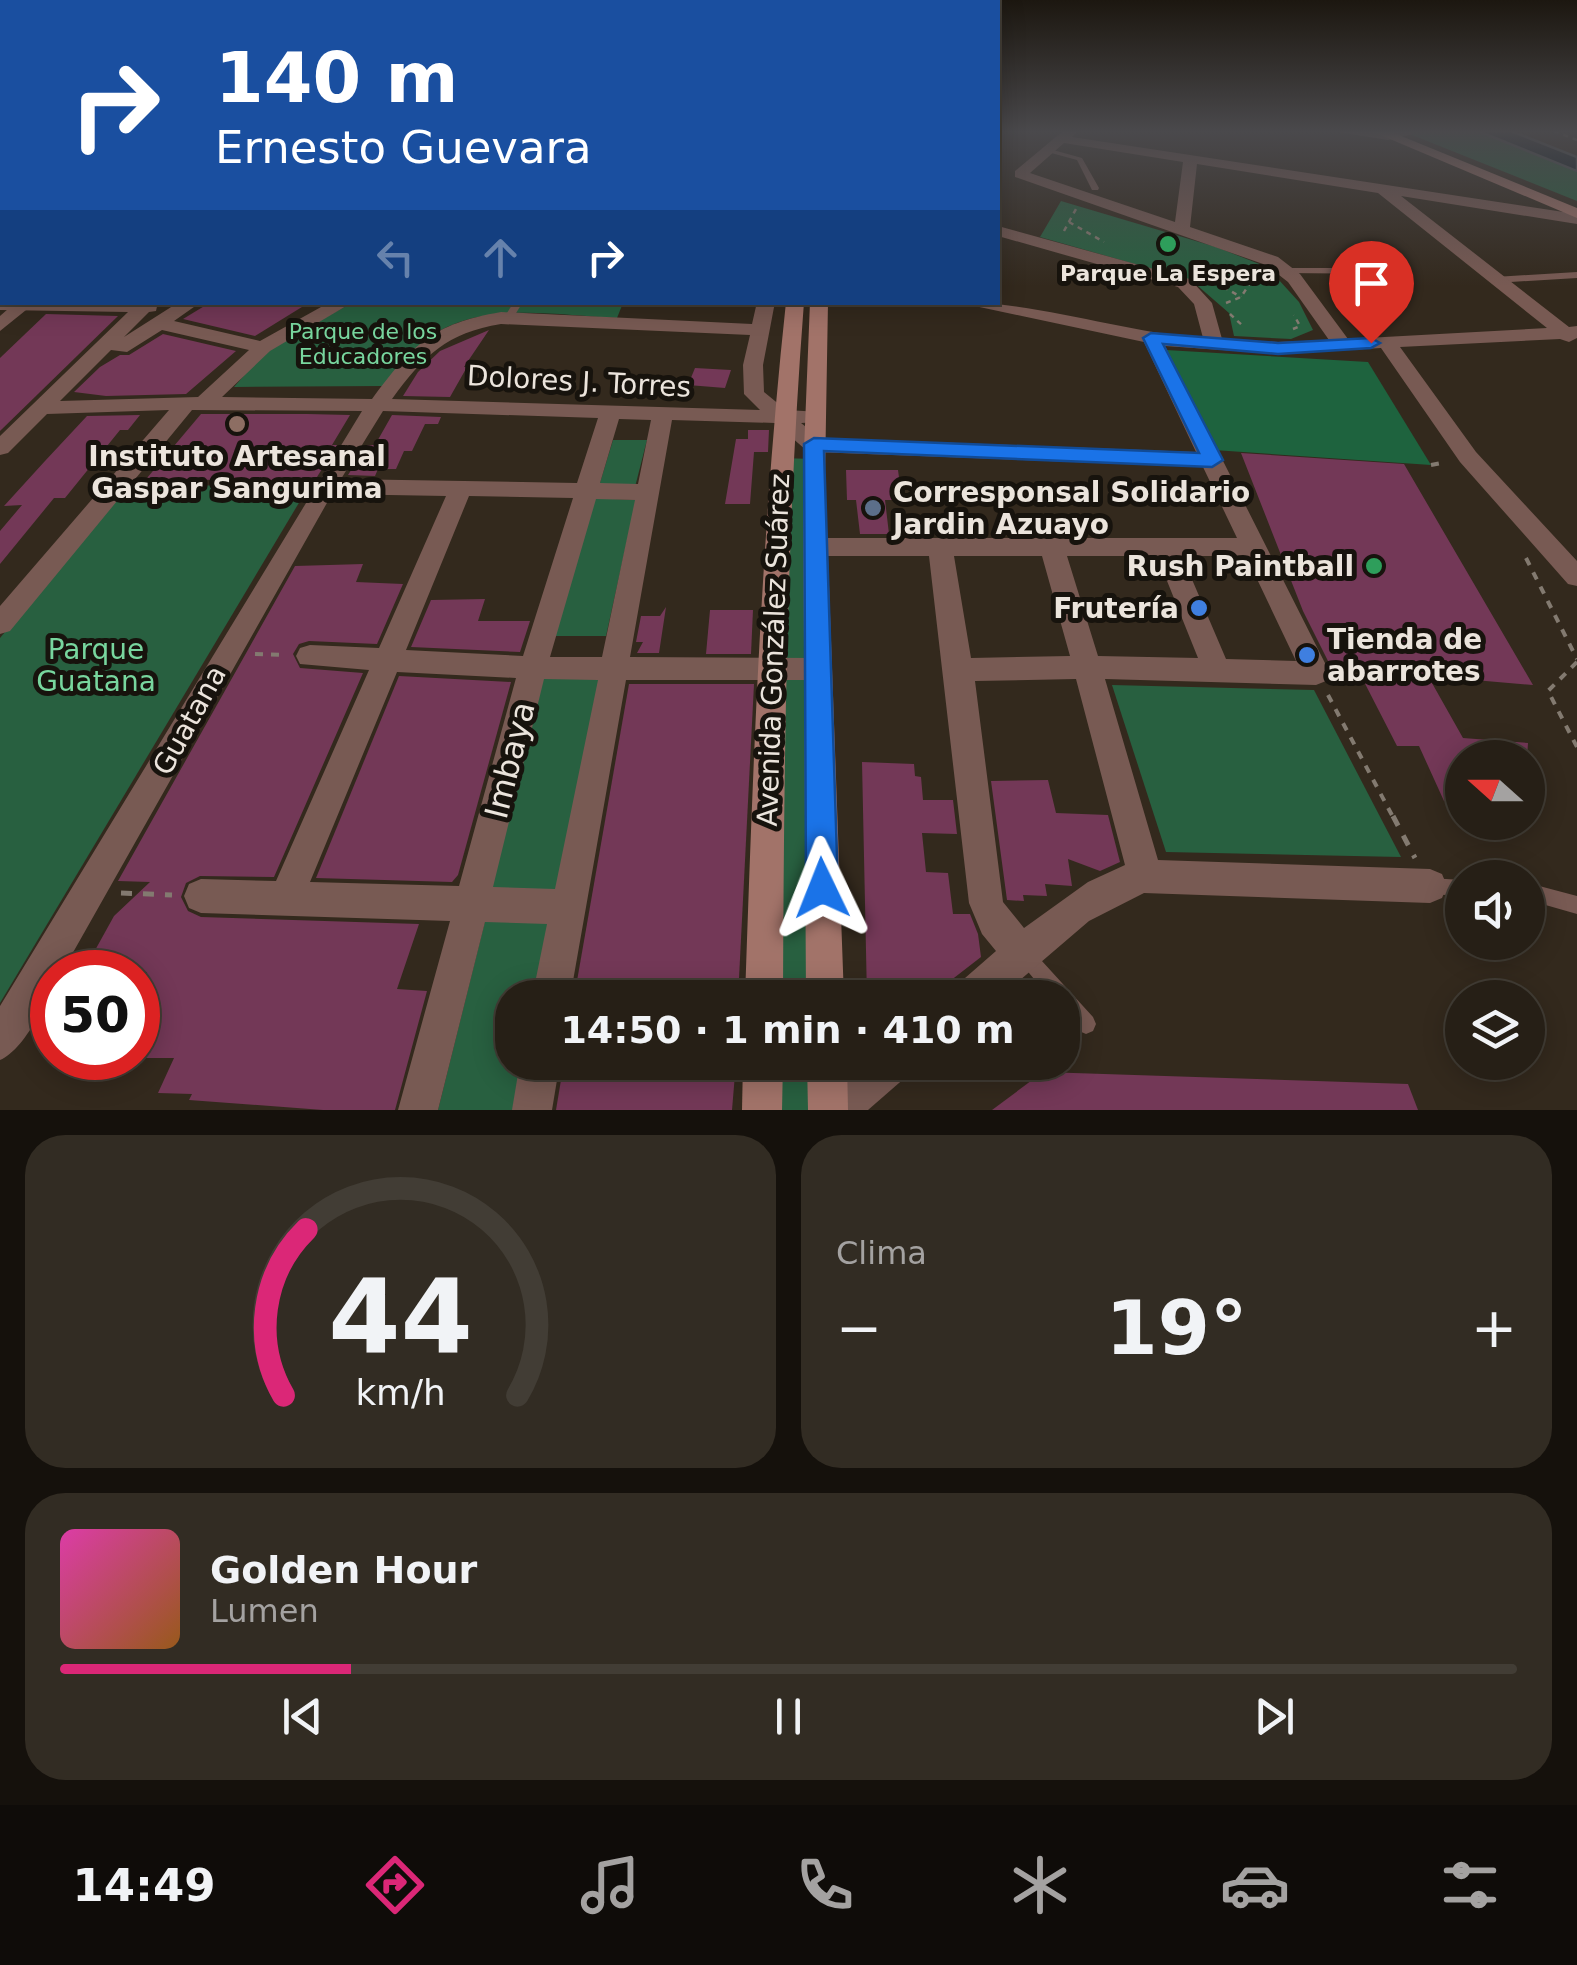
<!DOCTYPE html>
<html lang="es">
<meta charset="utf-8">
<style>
:root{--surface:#261f16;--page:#322c23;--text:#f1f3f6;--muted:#a4a2a1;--line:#423d35;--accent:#db2777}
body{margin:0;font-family:"DejaVu Sans",sans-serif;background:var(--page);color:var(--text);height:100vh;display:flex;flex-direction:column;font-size:38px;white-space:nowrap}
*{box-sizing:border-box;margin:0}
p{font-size:32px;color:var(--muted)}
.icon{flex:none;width:55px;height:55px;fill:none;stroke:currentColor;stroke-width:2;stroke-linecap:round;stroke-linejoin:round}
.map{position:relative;height:1110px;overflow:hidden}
.sheet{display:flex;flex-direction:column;gap:25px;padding:25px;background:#15110c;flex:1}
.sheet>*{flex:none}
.top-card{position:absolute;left:0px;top:0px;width:1000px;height:305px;box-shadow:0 5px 25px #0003,0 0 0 2px var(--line);background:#1a4fa0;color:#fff;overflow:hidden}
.needle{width:65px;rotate:291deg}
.controls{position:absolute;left:1445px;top:740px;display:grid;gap:20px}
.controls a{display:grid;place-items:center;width:100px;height:100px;border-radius:50%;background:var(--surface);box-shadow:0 5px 25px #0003,0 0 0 2px var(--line);font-size:50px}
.speed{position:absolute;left:30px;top:950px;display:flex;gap:20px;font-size:50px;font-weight:700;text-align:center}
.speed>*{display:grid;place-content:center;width:130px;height:130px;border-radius:50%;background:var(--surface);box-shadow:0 5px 25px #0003,0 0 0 2px var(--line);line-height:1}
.speed .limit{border:15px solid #d22;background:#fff;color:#111}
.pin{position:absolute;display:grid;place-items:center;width:85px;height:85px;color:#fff;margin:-102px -42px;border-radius:50% 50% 50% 0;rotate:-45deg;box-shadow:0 0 10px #0007}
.pin .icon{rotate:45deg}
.me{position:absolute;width:110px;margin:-55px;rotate:358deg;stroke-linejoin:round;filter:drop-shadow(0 0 8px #0008)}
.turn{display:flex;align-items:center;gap:35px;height:210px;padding:0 50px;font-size:45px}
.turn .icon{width:130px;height:130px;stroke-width:2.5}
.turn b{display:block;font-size:70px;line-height:85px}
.lanes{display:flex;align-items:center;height:95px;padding:0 50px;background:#0003;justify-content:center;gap:50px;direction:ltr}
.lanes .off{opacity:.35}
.big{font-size:75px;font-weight:600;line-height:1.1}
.sheet .tile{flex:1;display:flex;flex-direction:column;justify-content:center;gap:15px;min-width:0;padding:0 35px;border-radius:40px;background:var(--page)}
.sheet .dial{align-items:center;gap:0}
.dial svg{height:260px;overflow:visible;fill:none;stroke:var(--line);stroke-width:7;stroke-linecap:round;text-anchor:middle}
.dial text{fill:var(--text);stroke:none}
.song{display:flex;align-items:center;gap:30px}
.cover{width:120px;height:120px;border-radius:15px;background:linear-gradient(135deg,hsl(320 70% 55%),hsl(30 70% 35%))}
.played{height:10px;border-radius:5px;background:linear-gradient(90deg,var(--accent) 20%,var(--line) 20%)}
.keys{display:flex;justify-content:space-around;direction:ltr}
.heat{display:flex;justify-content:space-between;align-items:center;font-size:55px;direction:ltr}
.sheet .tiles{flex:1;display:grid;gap:25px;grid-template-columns:1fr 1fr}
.tile:last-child{grid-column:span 2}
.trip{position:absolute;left:495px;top:980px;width:585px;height:100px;border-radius:40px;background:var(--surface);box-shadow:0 5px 25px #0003,0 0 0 2px var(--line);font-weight:600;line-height:100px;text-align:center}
.menu{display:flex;height:160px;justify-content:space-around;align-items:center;background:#0f0c09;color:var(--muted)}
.menu .icon{width:70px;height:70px}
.menu .selected{color:var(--accent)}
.menu b{font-size:45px;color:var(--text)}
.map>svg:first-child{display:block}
.green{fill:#286040}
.forest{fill:#1e633e}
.water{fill:#051724;stroke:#4a545b;stroke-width:2.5}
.building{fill:#733857}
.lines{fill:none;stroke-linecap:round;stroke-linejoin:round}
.path-far2{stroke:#837a70;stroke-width:2.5;stroke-dasharray:5 5;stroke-linecap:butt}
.path-far1{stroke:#837a70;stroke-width:4;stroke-dasharray:8 8;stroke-linecap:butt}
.path{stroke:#837a70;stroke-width:5;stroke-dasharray:11 11;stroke-linecap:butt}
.service{fill:#785a53;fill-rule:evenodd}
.minor{fill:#785a53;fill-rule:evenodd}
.tertiary{fill:#785a53;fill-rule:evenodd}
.secondary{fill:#a27369;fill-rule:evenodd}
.route{fill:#1a73e8;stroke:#114b97;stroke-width:2.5}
.leisure-dot{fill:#2e9e5b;stroke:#17130d;stroke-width:4}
.education-dot{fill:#8d6e63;stroke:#17130d;stroke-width:4}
.service-dot{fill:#5c6f8a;stroke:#17130d;stroke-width:4}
.shop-dot{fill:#3f7fe0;stroke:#17130d;stroke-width:4}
.labels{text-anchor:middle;stroke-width:10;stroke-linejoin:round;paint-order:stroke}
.far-poi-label{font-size:22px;font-weight:bold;fill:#ebe4dc;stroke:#17130d}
.far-park-label{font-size:22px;fill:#78d69e;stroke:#17130d}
.street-label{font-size:28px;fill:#ebe4dc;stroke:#17130d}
.poi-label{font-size:28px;font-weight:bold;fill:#ebe4dc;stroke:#17130d;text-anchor:start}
.park-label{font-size:28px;fill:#78d69e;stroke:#17130d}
.near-street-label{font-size:32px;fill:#ebe4dc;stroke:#17130d}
</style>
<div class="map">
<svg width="1577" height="1110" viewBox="0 0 1577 1110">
<rect width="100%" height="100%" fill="#33291d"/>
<g class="green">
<path d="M 1402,131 L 1478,131 L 1577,171 L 1577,201 Z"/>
<path d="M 1061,201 L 1216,247 L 1267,267 L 1299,302 L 1313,330 L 1291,339 L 1234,336 L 1229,313 L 1191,280 L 1040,237 Z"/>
<path d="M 352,303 L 623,303 L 617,318 C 561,316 490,302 439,331 C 417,343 401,368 384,386 L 234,387 L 268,348 Z"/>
<path d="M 613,440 L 647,440 L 635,487 L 599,486 Z"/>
<path d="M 780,458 L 814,459 L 825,997 L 766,998 Z"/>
<path d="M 126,485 L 309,486 L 0,1003 L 0,638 Z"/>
<path d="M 591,498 L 636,500 L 606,636 L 554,636 Z"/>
<path d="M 540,674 L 604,675 L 559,897 L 480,894 Z"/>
<path d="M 1112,685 L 1314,690 L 1401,857 L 1166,852 Z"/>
<path d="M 485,921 L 553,921 L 537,997 L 512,998 L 512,1062 L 524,1063 L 514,1110 L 438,1110 Z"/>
<path d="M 765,1063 L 827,1063 L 828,1110 L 765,1110 Z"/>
</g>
<path class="forest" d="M 1166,350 L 1368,362 L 1431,465 L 1199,449 Z"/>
<path class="water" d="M 1478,131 L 1511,131 L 1577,157 L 1577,171 Z"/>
<g class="building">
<path d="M 211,302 L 310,302 L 255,336 L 183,319 Z"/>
<path d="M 46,314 L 118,316 L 0,431 L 0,358 Z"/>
<path d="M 489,330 L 464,367 L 467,367 L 450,397 L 403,396 L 418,372 L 440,351 Z"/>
<path d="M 163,334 L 236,351 L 186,394 L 106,396 L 74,392 L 100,367 L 120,355 L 129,355 Z"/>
<path d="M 695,368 L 731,370 L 725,388 L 688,385 Z"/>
<path d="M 201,414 L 307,414 L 350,415 L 332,445 L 337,445 L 317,477 L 310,483 L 147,478 Z"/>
<path d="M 140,415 L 128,430 L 120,430 L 65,498 L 54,498 L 0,564 L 0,531 L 22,505 L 4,506 L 45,461 L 87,416 Z"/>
<path d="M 392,415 L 441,417 L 438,424 L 425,424 L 412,451 L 404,451 L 396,469 L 378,469 L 375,476 L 348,475 L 367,445 L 375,445 Z"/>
<path d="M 748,430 L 769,430 L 768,452 L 754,452 L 750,504 L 725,504 L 736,439 L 748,439 Z"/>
<path d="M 1241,453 L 1404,464 L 1533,685 L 1428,676 L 1463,738 L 1528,743 L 1527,758 L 1462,758 L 1462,803 L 1444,801 L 1419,746 L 1397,746 L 1358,670 L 1331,667 L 1303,611 Z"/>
<path d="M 846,470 L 898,470 L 902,500 L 885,500 L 889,534 L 860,534 L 856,500 L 847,500 Z"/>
<path d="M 363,564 L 356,582 L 403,584 L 377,644 L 309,641 L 299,644 L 293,654 L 300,668 L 363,673 L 274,877 L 200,876 L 186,883 L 181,897 L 188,911 L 201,917 L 419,924 L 397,989 L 427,991 L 395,1110 L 323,1110 L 189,1100 L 192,1094 L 158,1093 L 174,1058 L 138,1058 L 138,992 L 147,972 L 83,972 L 114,916 L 150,882 L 118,881 L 295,566 Z"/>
<path d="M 485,599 L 478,621 L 530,621 L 520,652 L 411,647 L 431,600 Z"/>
<path d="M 666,607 L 659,653 L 637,653 L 643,642 L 636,642 L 641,616 L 660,616 Z"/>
<path d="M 710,610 L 753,610 L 751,654 L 706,654 Z"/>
<path d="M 399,676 L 511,682 L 458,875 L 452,882 L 316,878 Z"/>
<path d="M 629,684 L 754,684 L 738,998 L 574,998 Z"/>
<path d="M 862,762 L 914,764 L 915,776 L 921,777 L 923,800 L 953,800 L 957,834 L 922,833 L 926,872 L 948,873 L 953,914 L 970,914 L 978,934 L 981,957 L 928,998 L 867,998 Z"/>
<path d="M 1048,780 L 1056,813 L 1108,815 L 1120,862 L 1100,871 L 1068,859 L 1072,886 L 1045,884 L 1047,896 L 1023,895 L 1024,901 L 1007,900 L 991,781 Z"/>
<path d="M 564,1062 L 736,1062 L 732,1110 L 556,1110 Z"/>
<path d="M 1043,1072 L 1408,1084 L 1418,1110 L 992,1110 Z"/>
</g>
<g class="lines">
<g class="path-far2">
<path d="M 1554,131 L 1577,140"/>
<path d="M 1069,222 L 1104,242"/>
<path d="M 1064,231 L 1076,209"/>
<path d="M 1206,277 L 1241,297"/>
<path d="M 1226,303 L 1241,297 L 1256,274"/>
<path d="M 1230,314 L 1244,327"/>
<path d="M 1293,329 L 1300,326 L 1294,315"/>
</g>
<g class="path-far1">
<path d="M 1431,465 L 1446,462"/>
<path d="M 1526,558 L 1577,659"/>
<path d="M 255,654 L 285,655"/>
<path d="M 1577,662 L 1548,691 L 1577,747"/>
<path d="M 1328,695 L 1394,819"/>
</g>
<g class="path">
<path d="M 1393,816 L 1415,858"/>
<path d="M 121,893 L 172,895"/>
</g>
<g class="service">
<path d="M 1046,148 L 1082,158 L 1099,188 L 1098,190 L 1092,190 L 1077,160 L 1044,151 L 1044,149 Z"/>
<path d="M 1281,268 L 1395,268 L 1399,271 L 1395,274 L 1284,273 L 1280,270 Z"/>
<path d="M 1577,272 L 1577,278 L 1495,283 L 1491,280 L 1495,277 Z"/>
<path d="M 514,302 L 523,302 L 511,321 L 505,321 L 503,319 Z"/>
<path d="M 1430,878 L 1462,880 L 1462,896 L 1430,894 L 1424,892 L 1421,886 L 1424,880 Z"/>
<path d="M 1528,883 L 1577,896 L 1577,914 L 1528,900 Z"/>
<path d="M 1025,946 L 1031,949 L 1093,1017 L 1096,1024 L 1093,1031 L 1086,1034 L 1079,1031 L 1062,1012 L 1062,998 L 1050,998 L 1019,961 L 1016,955 L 1019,949 Z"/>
</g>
<g class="minor">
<path d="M 1063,131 L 1078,131 L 1072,137 L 1577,214 L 1577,224 L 1401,196 L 1569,327 L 1577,326 L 1577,338 L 1569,342 L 1560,339 L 1400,347 L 1476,452 L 1577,561 L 1577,586 L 1568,584 L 1460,462 L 1381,348 L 1278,354 L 1165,346 L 1330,673 L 1326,681 L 1316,685 L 1105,679 L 1158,860 L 1430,869 L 1442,874 L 1447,886 L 1442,898 L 1430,903 L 1144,893 L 1089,921 L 999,998 L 951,998 L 957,985 L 996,951 L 982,934 L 969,903 L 929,556 L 816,556 L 804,547 L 816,538 L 1237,538 L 1203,467 L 814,452 L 806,450 L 775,423 L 672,420 L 630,657 L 816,658 L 826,661 L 830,669 L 826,677 L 816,680 L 626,680 L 570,998 L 532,998 L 547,924 L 485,922 L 438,1110 L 398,1110 L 450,921 L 201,913 L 189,908 L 184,896 L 189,884 L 201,879 L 276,881 L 369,670 L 300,664 L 296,656 L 300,648 L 310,645 L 379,648 L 446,496 L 332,494 L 62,972 L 52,972 C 52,998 23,1051 0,1060 L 0,1006 L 362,411 L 192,410 L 10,631 L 0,634 L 0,606 L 169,410 L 47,414 L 8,453 L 0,455 L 0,436 L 128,312 L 0,310 L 0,300 L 158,302 L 156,311 L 149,312 L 124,337 L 179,302 L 201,302 L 174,321 L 260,341 L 330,302 L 353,302 L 270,351 L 222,397 L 372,399 C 413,344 432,324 501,312 L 752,324 L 757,302 L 775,302 L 763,365 L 764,392 L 786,410 L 821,412 L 825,417 L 821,422 L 801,423 L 820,438 L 1196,452 L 1144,342 L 956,302 C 1040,302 1120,332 1203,338 L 1194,304 L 1178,287 L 998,236 L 998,226 L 1190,279 L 1212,303 L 1222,339 L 1278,342 L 1329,340 L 1288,282 L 1266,265 L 1015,177 L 1015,171 ZM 1064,143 L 1183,162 L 1175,222 L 1030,173 ZM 1197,164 L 1378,193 L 1547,328 L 1348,339 L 1300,274 L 1278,257 L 1190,227 ZM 501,324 L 750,335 L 743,365 L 744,394 L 760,410 L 392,399 C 424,355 447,333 501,324 ZM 162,330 L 249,350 L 198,397 L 60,401 L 111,350 L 127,352 ZM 383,411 L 598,418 L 577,483 L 341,479 ZM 619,419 L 651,420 L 638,484 L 600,483 ZM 469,496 L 573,498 L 523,656 L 406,650 ZM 596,499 L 635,500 L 602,657 L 550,657 ZM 954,556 L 1042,556 L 1070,656 L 971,658 ZM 1067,556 L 1157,556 L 1198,658 L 1098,656 ZM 1182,556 L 1246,556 L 1296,661 L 1226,659 ZM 397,672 L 516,678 L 459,886 L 310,882 ZM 544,679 L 598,680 L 555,889 L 493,887 ZM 1076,679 L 1125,865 L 1088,882 L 1024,928 L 1003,902 L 975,681 Z"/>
<path d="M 1332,131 L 1410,131 L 1413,134 L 1388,140 Z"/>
<rect x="0" y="186" width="2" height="8"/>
<rect x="0" y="254" width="2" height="10"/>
<path d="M 520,1062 L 560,1062 L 552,1110 L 512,1110 Z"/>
<path d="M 862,1062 L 912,1062 L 907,1076 L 868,1110 L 817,1110 L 823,1096 Z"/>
</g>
<path class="tertiary" d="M 16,302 L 36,302 L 0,331 L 0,316 Z"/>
<g class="secondary">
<path d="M 1371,131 L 1389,131 L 1577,208 L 1577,218 Z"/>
<path d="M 786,302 L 804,302 C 786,534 784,765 783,998 L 745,998 C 753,765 761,534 786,302 Z"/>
<path d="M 810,302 L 828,302 L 825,475 L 844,998 L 806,998 L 803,475 Z"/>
<path d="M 743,1062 L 783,1062 L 782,1110 L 742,1110 Z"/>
<path d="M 807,1062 L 847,1062 L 848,1110 L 808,1110 Z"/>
</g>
</g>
<linearGradient id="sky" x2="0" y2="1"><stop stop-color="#1c1710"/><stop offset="0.46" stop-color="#4a494c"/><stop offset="1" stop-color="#4a494c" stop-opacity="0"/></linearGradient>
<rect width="1577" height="286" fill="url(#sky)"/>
<path class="route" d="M 1151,333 L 1278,343 L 1371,338 L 1380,343 L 1371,348 L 1278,354 L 1163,344 L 1223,460 L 1212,467 L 824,451 L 838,888 L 833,899 L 822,903 L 811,899 L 806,888 L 804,444 L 814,438 L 1199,453 L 1143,338 Z"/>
<g class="leisure-dot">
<circle cx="1168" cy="244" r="10"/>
<circle cx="1374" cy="566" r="10"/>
</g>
<circle class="education-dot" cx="237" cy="424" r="10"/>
<circle class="service-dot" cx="873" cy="508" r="10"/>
<g class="shop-dot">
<circle cx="1199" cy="608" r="10"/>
<circle cx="1307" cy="655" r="10"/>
</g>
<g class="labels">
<g class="far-poi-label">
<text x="1168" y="281">Parque La Espera</text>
</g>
<g class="far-park-label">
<text x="363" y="339">Parque de los<tspan x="363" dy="25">Educadores</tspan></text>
</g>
<g class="street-label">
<text transform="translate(579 381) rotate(3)" y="10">Dolores J. Torres</text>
<text transform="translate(773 650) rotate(-88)" y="10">Avenida González Suárez</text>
<text transform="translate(189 720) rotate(-61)" y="10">Guatana</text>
</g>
<g class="poi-label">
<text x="237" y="466" text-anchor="middle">Instituto Artesanal<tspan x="237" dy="32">Gaspar Sangurima</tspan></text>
<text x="893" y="502">Corresponsal Solidario<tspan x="893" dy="32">Jardin Azuayo</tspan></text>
<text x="1354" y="576" text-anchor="end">Rush Paintball</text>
<text x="1179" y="618" text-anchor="end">Frutería</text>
<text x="1327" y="649">Tienda de<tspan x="1327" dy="32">abarrotes</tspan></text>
</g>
<g class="park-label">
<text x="96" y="659">Parque<tspan x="96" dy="32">Guatana</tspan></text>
</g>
<g class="near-street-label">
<text transform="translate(510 760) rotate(-76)" y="11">Imbaya</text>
</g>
</g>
</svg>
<div class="controls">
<a><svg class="needle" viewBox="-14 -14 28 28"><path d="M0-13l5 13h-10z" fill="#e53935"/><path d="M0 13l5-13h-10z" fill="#a4a2a1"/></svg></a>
<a><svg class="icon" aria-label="sound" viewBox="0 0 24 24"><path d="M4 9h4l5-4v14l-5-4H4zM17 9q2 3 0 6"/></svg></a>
<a><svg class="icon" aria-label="layers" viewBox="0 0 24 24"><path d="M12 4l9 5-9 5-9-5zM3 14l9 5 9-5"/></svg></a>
</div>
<div class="speed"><div class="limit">50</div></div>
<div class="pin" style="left:1371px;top:343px;background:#d93025"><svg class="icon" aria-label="arrive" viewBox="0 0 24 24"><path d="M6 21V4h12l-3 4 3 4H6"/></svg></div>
<svg class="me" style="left:822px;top:888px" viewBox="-20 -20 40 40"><path d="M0-17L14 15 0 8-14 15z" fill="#1a73e8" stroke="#fff" stroke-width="4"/></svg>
<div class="trip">14:50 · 1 min · 410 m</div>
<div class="top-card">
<div class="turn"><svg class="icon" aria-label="right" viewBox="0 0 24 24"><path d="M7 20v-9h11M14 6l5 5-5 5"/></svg><div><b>140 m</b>Ernesto Guevara</div></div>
<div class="lanes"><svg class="icon off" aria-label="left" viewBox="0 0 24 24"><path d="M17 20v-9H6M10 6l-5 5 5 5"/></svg><svg class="icon off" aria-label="ahead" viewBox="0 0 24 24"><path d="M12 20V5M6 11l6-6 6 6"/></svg><svg class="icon" aria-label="right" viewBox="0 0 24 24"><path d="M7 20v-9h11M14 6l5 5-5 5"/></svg></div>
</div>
</div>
<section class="sheet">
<div class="tiles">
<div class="tile dial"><svg viewBox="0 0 100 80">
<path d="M14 69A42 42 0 1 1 86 69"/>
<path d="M14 69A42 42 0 0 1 21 18" stroke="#db2777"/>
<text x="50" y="56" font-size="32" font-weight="700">44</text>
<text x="50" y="72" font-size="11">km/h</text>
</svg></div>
<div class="tile"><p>Clima</p>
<div class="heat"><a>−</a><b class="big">19°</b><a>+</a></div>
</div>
<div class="tile">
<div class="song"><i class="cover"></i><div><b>Golden Hour</b><p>Lumen</p></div></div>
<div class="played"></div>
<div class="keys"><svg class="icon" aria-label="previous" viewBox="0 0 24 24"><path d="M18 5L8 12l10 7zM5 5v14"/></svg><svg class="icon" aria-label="pause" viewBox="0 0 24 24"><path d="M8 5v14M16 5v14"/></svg><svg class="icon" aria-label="next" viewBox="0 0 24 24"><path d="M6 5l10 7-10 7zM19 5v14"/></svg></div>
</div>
</div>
</section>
<nav class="menu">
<b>14:49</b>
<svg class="icon selected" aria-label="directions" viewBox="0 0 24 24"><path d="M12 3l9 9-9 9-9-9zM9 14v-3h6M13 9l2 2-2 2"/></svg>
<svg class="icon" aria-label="music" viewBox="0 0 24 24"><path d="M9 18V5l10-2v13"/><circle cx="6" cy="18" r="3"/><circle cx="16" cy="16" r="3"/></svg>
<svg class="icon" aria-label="phone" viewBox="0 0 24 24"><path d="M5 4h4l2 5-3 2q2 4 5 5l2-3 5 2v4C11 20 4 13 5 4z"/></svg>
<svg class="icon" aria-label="climate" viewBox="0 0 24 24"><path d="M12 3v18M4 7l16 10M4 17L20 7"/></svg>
<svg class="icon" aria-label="car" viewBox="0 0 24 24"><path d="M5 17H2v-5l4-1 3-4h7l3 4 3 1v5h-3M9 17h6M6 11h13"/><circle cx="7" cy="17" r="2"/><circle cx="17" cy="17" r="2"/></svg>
<svg class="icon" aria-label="filters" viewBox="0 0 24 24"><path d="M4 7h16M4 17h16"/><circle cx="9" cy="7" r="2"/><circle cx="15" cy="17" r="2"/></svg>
</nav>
